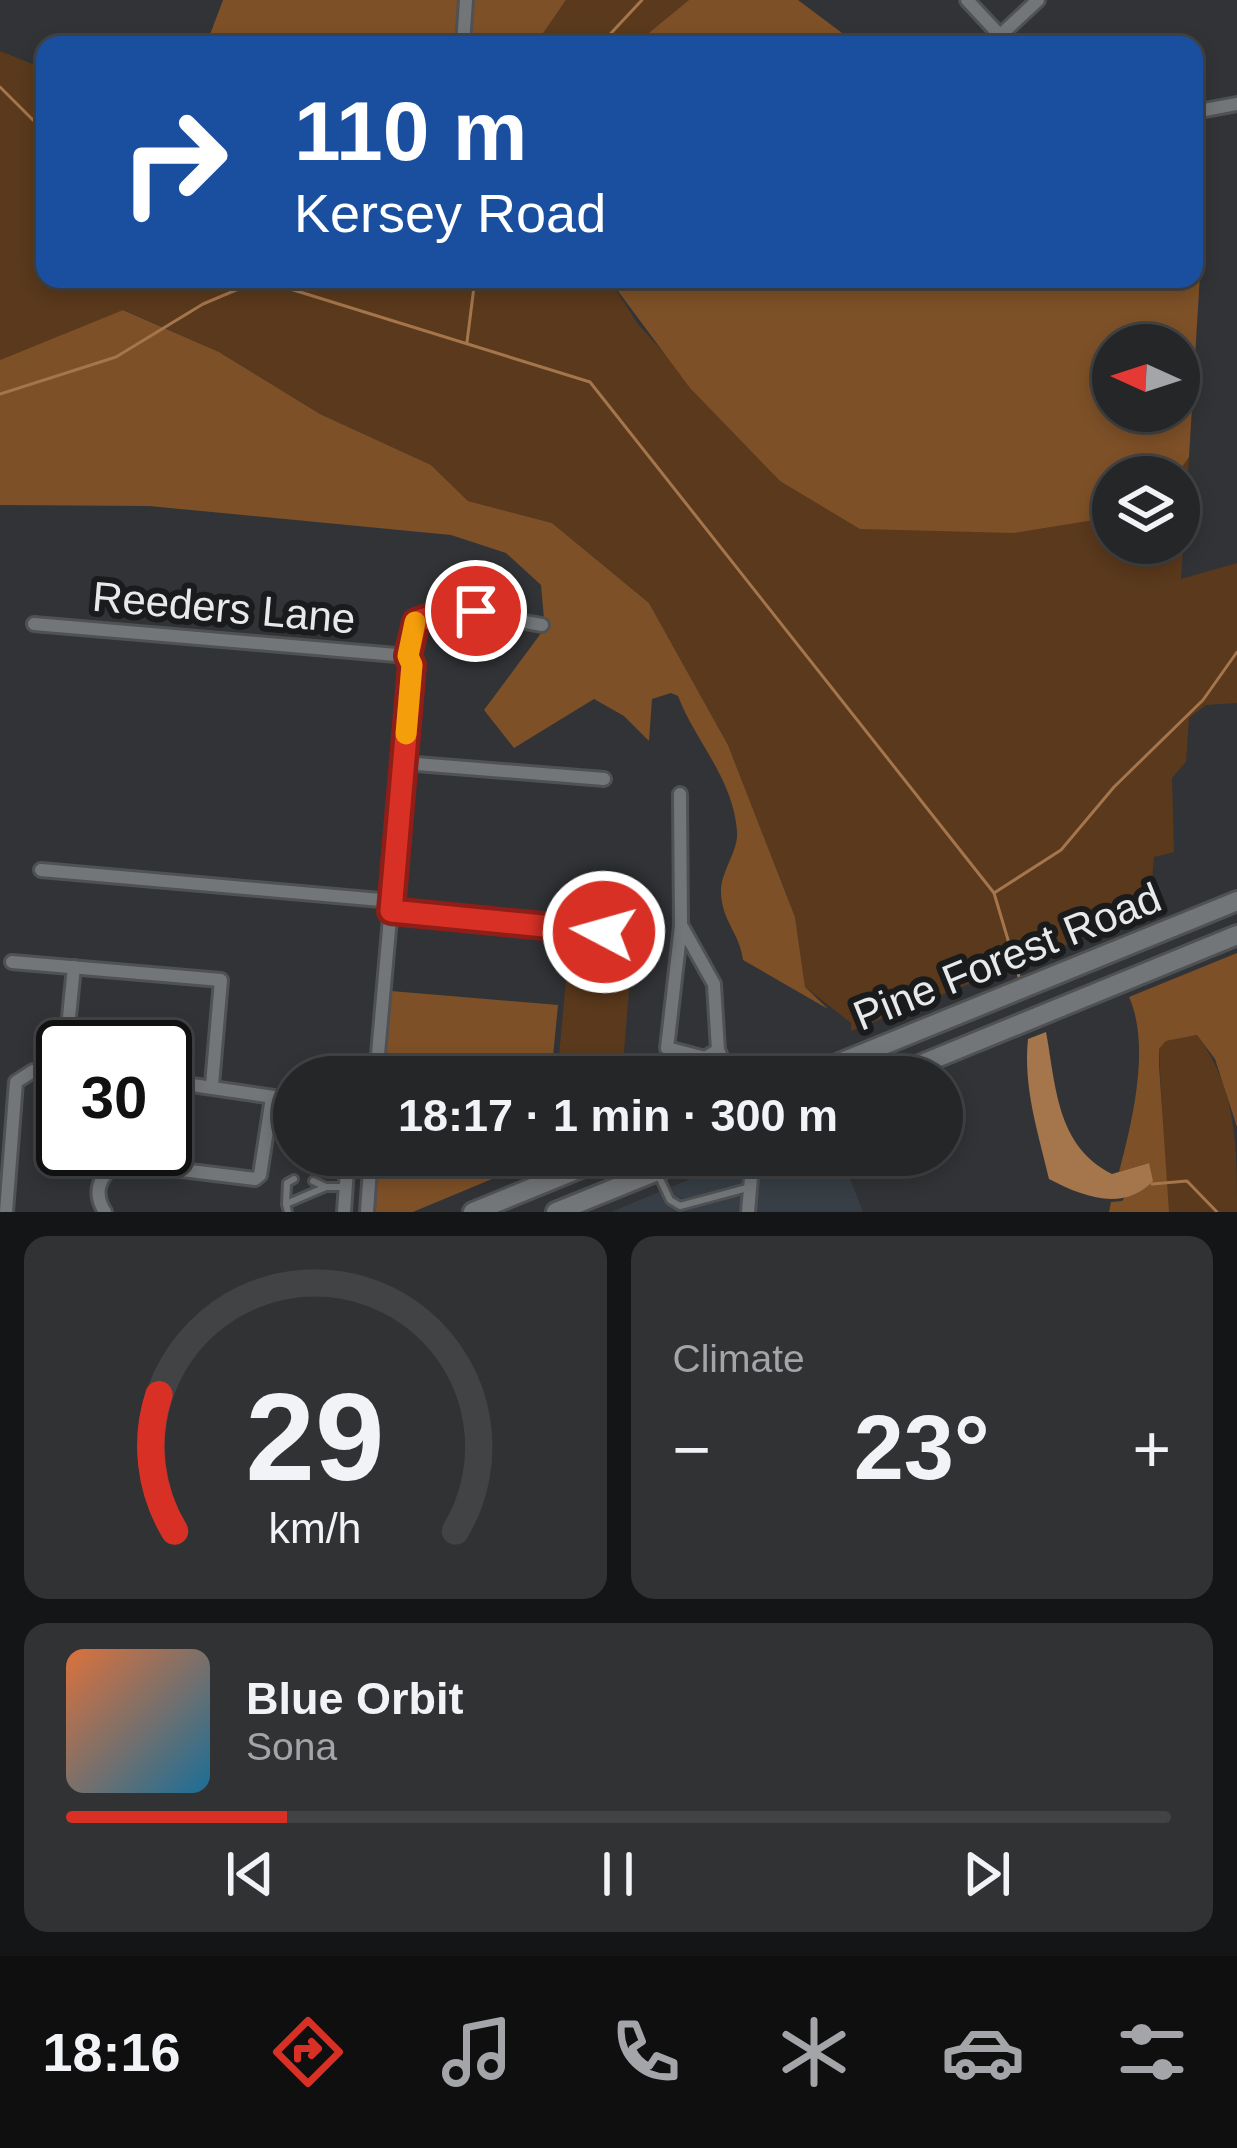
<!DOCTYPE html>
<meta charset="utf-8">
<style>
:root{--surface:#252628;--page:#313234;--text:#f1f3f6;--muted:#a3a5a8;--line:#424345;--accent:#d93025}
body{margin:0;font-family:Arial,sans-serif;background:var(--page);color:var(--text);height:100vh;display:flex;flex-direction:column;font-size:45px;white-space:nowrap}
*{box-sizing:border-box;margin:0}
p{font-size:39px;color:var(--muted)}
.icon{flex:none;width:66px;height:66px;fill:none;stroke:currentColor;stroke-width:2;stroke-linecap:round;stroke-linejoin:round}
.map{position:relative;height:1212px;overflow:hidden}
.sheet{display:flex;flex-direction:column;gap:24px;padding:24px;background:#141516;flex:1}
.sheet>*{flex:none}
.guide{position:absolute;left:36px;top:36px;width:1167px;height:252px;border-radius:24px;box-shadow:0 6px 18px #0003,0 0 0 3px var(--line);background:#1a4fa0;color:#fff;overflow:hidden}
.needle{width:78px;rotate:273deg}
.controls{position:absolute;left:1092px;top:324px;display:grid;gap:24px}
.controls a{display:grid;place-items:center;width:108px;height:108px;border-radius:50%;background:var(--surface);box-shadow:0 6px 18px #0003,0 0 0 3px var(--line);font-size:60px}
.speed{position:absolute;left:36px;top:1020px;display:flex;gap:24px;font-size:60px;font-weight:700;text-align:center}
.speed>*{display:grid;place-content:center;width:156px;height:156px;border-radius:50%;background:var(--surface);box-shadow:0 6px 18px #0003,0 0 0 3px var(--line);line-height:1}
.speed .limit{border:6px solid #111;border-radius:18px;background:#fff;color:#111}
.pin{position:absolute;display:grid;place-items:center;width:102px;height:102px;color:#fff;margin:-51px;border:6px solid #fff;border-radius:50%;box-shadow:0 3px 12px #0007}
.me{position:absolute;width:132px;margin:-66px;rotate:276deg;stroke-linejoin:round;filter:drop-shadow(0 0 9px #0008)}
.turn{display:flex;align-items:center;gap:42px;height:252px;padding:0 60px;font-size:54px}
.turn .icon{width:156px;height:156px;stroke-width:2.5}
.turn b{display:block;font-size:84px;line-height:102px}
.big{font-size:90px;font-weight:800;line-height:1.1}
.sheet .card{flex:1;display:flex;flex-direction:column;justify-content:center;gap:18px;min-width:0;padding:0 42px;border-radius:24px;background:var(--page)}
.sheet .dial{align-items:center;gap:0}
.dial svg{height:312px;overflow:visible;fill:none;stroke:var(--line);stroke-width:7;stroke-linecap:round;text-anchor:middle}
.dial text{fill:var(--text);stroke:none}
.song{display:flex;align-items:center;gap:36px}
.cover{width:144px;height:144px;border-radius:18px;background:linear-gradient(135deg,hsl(20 70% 55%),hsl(200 70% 35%))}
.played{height:12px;border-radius:6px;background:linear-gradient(90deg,var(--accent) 20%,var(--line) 20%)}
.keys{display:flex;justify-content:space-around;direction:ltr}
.heat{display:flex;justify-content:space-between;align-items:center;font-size:66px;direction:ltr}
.sheet .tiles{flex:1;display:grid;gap:24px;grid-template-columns:1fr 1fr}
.card:last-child{grid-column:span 2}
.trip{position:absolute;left:273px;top:1056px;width:690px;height:120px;border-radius:60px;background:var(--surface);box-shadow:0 6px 18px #0003,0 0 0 3px var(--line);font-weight:800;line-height:120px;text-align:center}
.menu{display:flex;height:192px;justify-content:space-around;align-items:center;background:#0f0f10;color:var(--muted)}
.menu .icon{width:84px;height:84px}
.menu .current{color:var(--accent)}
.menu b{font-size:54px;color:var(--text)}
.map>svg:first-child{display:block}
.built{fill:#373e45}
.green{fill:#5a391c}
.forest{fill:#7d5027;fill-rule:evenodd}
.water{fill:#a5754c}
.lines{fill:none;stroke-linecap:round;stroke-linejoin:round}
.stream{stroke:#a5754c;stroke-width:3}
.service-casing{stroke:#4f5153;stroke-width:12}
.minor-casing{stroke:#4f5153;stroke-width:18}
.secondary-casing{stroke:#4f5153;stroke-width:24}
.service{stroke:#737679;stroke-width:6}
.minor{stroke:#737679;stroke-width:12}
.secondary{stroke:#737679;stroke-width:18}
.route-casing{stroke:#8d1f18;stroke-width:30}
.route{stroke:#d93025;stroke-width:21}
.slow{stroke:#f59e0b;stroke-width:21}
.labels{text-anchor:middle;stroke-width:12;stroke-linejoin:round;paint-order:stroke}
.street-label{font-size:42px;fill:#e7e9eb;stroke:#1a1b1c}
</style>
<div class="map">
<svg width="1237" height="1212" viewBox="0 0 1237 1212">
<rect width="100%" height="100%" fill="#313336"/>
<g class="built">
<path d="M 760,1155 L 841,1155 L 863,1212 L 756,1212 Z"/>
<path d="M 745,1156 L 741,1212 L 611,1212 Z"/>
</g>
<g class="green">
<path d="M 566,0 L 689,0 L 634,45 L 535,45 Z"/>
<path d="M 0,51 L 45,69 L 45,279 L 609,279 L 638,324 L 780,481 L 1014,533 L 1113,517 L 1113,543 L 1179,543 L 1175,477 L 1189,457 L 1181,579 L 1237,563 L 1237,703 L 1206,705 L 1189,718 L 1186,762 L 1172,778 L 1174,852 L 1154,857 L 1149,912 L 851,1031 L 851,1023 L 805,987 L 795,917 L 728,745 L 649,603 L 552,523 L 468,501 L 431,465 L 320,414 L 219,352 L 124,310 L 0,360 Z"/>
<path d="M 569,948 L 632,953 L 622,1077 L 557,1077 Z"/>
<path d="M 1197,1035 C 1237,1088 1237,1148 1237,1212 L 1169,1212 L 1166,1203 L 1159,1049 L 1166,1041 Z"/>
</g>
<g class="forest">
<path d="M 223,0 L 459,0 L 456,45 L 206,45 Z"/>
<path d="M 473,0 L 566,0 L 535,45 L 471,45 Z"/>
<path d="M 689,0 L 798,0 L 858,45 L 634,45 Z"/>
<path d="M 1194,225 L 1203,225 L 1189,457 L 1175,477 L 1113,477 L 1113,517 L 1014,533 L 860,529 L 780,481 L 690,388 L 609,279 L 1194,279 ZM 1179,345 L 1179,411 L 1113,411 L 1113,345 Z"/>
<path d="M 123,310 L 219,352 L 320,414 L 431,465 L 468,501 L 552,523 L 649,603 L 728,745 L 795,917 L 805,987 L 828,1009 L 743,960 C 740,934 722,921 721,893 C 720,872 739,851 737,831 C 733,778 695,741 678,696 L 671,693 L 652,699 L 649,741 L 624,716 L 594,699 L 514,748 L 484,710 L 550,621 L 544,619 L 541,585 L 506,553 L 451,535 L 149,506 L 0,505 L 0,360 Z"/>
<path d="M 1237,953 L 1237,1127 L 1215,1059 L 1197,1035 L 1166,1041 L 1159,1049 L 1159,1065 L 1169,1212 L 1109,1212 L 1111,1202 L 1122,1201 L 1149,1163 L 1119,1172 C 1132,1122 1151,1046 1129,997 Z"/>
<path d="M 391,991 L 558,1005 L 551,1077 L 383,1077 Z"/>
<path d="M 378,1155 L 543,1155 L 545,1157 L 413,1212 L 374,1212 Z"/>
</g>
<path class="water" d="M 1046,1032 C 1056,1085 1056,1146 1112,1174 L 1149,1163 L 1153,1181 C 1124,1212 1083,1197 1049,1179 C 1038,1132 1023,1087 1028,1039 Z"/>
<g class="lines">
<g class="stream">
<path d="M 600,45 L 642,0"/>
<path d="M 0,87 L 45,132"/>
<path d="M 258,279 L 590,382 L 994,893 L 1020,980"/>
<path d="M 467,342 L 475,279"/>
<path d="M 0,394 L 116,357 L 203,304 L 260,280"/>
<path d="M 994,893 L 1061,850 L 1114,787 L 1203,700 L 1237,652"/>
<path d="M 1152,1184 L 1187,1181 L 1217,1212"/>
</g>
<g class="service-casing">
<g id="service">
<path d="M 413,1077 L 415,1060"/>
<path d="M 659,1177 L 670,1200 L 680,1206 L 747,1188"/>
<path d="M 313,1181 L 326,1187"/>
<path d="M 286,1204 L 287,1183 L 294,1179"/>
<path d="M 288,1212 L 286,1204 L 326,1187 L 343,1187"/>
</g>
</g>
<g class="minor-casing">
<g id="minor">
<path d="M 967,0 L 1009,45"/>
<path d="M 463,45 L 466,0"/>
<path d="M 990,45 L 1038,0"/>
<path d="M 1194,112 L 1237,104"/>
<path d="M 34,624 L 408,656"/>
<path d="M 404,763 L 604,779"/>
<path d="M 680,794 L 681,925 L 714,984 L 718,1050 L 730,1077"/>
<path d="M 41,870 L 392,901"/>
<path d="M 391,911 L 604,932"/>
<path d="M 681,926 L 667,1048 L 705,1058 L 718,1050"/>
<path d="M 12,962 L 221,980 L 212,1085"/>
<path d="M 66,1047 L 74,967"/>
<path d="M 376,1077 L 416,622 L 451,609 L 542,625"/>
<path d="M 165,1081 L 294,1100"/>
<path d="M 6,1212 L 16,1082 L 33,1071 L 63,1073"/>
<path d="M 105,1212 C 92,1192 100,1176 117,1162 L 255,1179 L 260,1175 L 272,1098"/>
<path d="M 344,1212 L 348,1155"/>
<path d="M 367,1212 L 371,1155"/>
<path d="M 748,1212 L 753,1155"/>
</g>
</g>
<g class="secondary-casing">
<g id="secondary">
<path d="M 805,1077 L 1237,901"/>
<path d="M 890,1077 L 1237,935"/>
<path d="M 473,1212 L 613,1155"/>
<path d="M 556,1212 L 697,1155"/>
</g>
</g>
<use href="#service" class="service"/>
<use href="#minor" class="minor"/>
<use href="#secondary" class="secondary"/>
</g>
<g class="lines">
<g class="route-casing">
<path id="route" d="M 476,611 L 451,609 L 416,622 L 408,656 L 412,665 L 391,911 L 604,932"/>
</g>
<use href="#route" class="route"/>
<path class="slow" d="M 406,734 L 412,665 L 408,656 L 415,622"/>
</g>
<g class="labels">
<g class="street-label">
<text transform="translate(224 607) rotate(5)" y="15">Reeders Lane</text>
<text transform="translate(1007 956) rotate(-22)" y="15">Pine Forest Road</text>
</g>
</g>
</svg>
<div class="controls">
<a><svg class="needle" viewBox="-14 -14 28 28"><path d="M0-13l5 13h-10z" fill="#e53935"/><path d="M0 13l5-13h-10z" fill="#a3a5a8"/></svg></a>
<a><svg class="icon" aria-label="layers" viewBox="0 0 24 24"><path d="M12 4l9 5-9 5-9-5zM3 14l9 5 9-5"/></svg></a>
</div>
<div class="speed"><div class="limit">30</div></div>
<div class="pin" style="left:476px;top:611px;background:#d93025"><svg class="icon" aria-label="arrive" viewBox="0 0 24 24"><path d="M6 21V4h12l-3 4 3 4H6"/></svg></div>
<svg class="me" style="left:604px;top:932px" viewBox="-20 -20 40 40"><circle r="17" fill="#d93025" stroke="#fff" stroke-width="3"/><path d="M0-11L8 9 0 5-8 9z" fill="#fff"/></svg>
<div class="trip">18:17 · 1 min · 300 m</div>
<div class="guide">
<div class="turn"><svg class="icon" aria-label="right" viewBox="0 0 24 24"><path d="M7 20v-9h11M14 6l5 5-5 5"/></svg><div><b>110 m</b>Kersey Road</div></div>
</div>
</div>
<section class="sheet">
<div class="tiles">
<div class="card dial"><svg viewBox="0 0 100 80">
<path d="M14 69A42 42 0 1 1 86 69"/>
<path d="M14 69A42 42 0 0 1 10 34" stroke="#d93025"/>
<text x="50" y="56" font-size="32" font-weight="700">29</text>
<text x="50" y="72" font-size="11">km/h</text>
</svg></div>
<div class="card"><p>Climate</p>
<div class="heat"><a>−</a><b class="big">23°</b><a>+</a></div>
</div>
<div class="card">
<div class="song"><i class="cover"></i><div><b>Blue Orbit</b><p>Sona</p></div></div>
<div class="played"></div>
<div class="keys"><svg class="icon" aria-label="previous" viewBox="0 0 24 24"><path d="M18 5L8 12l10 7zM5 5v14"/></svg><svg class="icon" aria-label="pause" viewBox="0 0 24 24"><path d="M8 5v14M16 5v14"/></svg><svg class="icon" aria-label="next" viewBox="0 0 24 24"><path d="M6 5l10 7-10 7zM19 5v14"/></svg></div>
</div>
</div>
</section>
<nav class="menu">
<b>18:16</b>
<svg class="icon current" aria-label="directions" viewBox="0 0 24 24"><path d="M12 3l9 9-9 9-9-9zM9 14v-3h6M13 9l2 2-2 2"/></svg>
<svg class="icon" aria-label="music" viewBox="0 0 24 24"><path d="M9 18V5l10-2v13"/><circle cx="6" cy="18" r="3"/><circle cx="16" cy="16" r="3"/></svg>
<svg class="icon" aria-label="phone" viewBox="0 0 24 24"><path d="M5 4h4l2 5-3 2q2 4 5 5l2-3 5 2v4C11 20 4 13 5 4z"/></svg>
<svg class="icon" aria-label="climate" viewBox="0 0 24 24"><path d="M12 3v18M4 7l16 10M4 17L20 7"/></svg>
<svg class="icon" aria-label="car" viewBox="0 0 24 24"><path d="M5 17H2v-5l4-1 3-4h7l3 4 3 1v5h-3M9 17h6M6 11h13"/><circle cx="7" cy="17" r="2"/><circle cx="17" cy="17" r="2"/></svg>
<svg class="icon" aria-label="filters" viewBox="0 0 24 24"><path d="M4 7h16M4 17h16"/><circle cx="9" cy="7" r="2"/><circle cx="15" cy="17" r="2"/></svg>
</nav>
